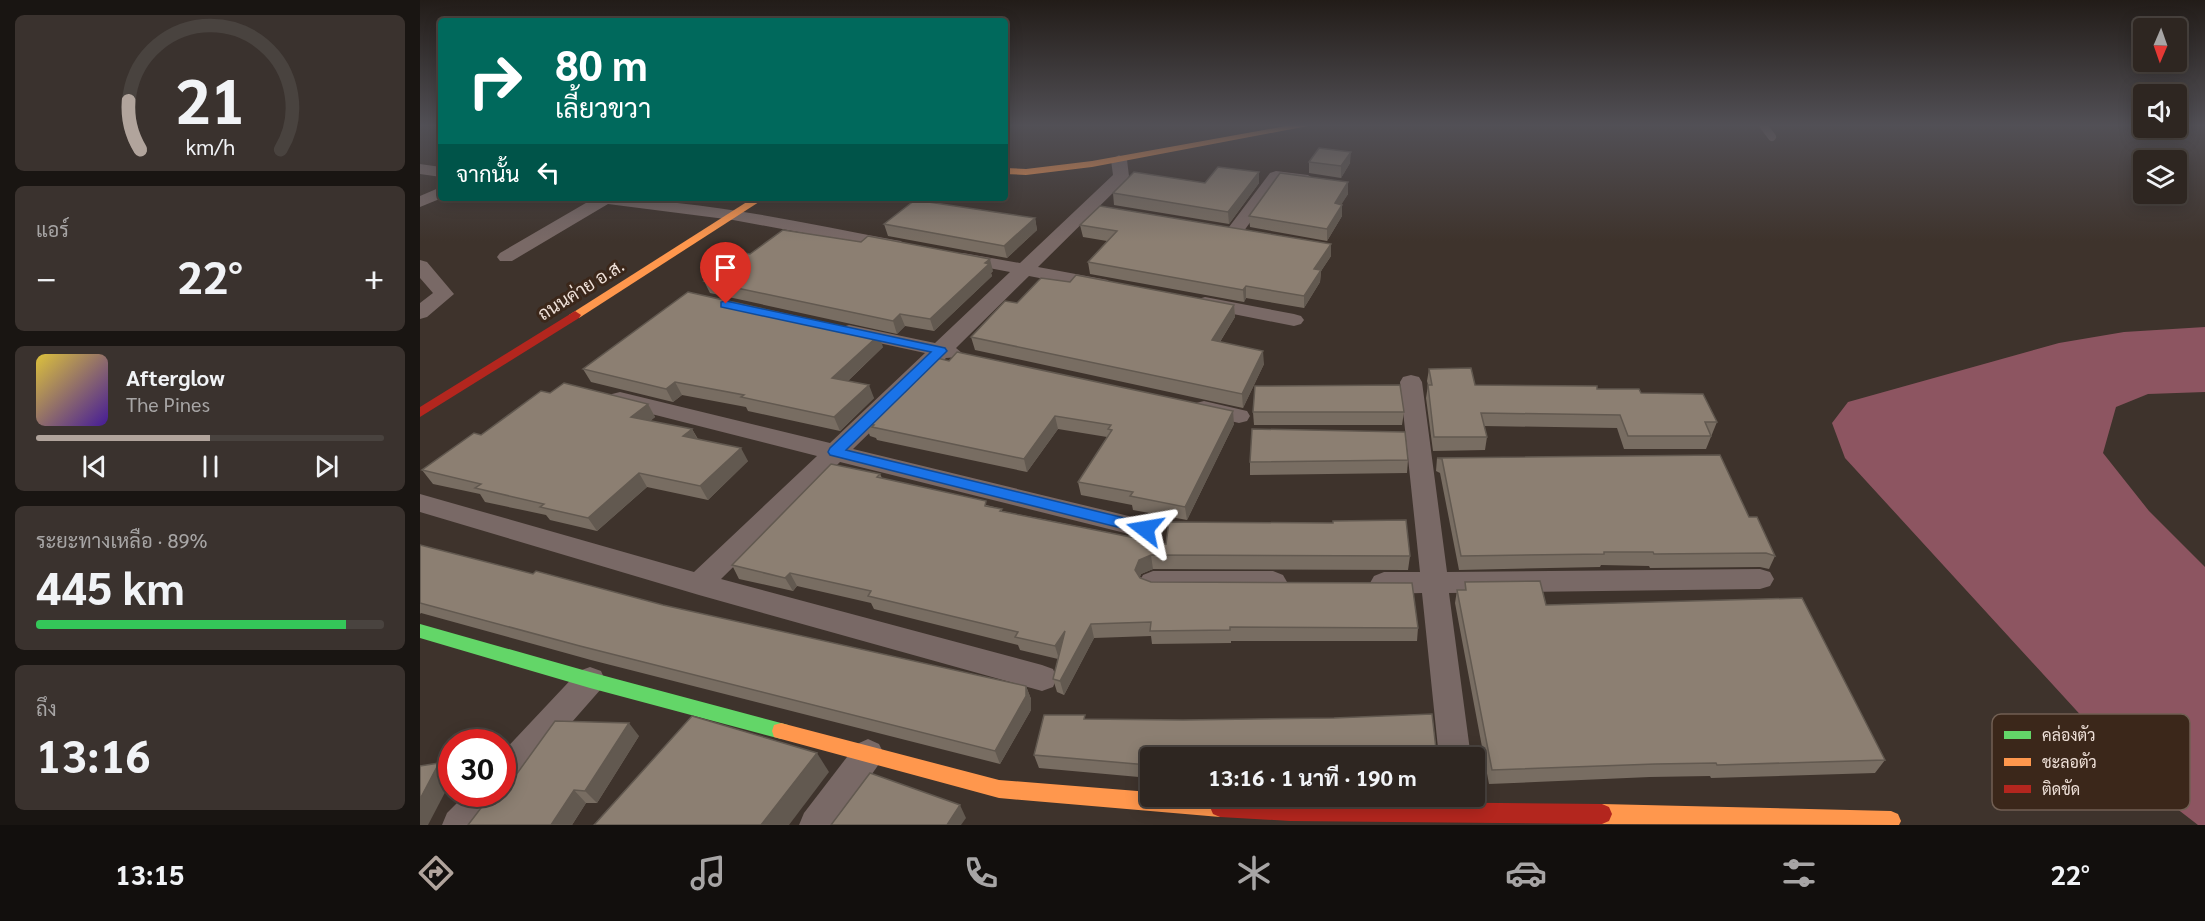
<!DOCTYPE html>
<html lang="th">
<meta charset="utf-8">
<style>
:root{--surface:#2e2621;--page:#3a322e;--text:#f1f3f6;--muted:#a7a5a5;--line:#49433f;--accent:#b1a49c}
body{margin:0;font-family:Georgia,Sarabun,serif;background:var(--page);color:var(--text);height:100vh;display:flex;flex-direction:column;font-size:22px;white-space:nowrap}
*{box-sizing:border-box;margin:0}
p{font-size:20px;color:var(--muted)}
.icon{flex:none;width:33px;height:33px;fill:none;stroke:currentColor;stroke-width:2;stroke-linecap:round;stroke-linejoin:round}
.map{position:relative;flex:1;overflow:hidden}
.sheet{display:flex;flex-direction:column;gap:15px;padding:15px;background:#191512;width:420px}
.sheet>*{flex:none}
.top-card{position:absolute;left:18px;top:18px;width:570px;height:183px;border-radius:6px;box-shadow:0 3px 15px #0003,0 0 0 2px var(--line);background:#00695c;color:#fff;overflow:hidden}
.needle{width:39px;rotate:182deg}
.controls{position:absolute;left:1713px;top:18px;display:grid;gap:12px}
.controls a{display:grid;place-items:center;width:54px;height:54px;border-radius:6px;background:var(--surface);box-shadow:0 3px 15px #0003,0 0 0 2px var(--line);font-size:30px}
.speed{position:absolute;left:18px;top:729px;display:flex;gap:12px;font-size:30px;font-weight:700;text-align:center}
.speed>*{display:grid;place-content:center;width:78px;height:78px;border-radius:50%;background:var(--surface);box-shadow:0 3px 15px #0003,0 0 0 2px var(--line);line-height:1}
.speed .limit{border:9px solid #d22;background:#fff;color:#111}
.pin{position:absolute;display:grid;place-items:center;width:51px;height:51px;color:#fff;margin:-62px -26px;border-radius:50% 50% 50% 0;rotate:-45deg;box-shadow:0 0 6px #0007}
.pin .icon{rotate:45deg}
.me{position:absolute;width:66px;margin:-33px;rotate:284deg;stroke-linejoin:round;filter:drop-shadow(0 0 4px #0008)}
.turn{display:flex;align-items:center;gap:21px;height:126px;padding:0 18px;font-size:27px}
.turn .icon{width:78px;height:78px;stroke-width:2.5}
.turn b{display:block;font-size:42px;line-height:51px}
.then{display:flex;align-items:center;height:57px;padding:0 18px;background:#0003;gap:12px;font-size:22px}
.big{font-size:45px;font-weight:700;line-height:1.1}
.sheet .tile{flex:1;display:flex;flex-direction:column;justify-content:center;gap:9px;min-width:0;padding:0 21px;border-radius:9px;background:var(--page)}
.sheet .dial{align-items:center;gap:0}
.dial svg{height:156px;overflow:visible;fill:none;stroke:var(--line);stroke-width:7;stroke-linecap:round;text-anchor:middle}
.dial text{fill:var(--text);stroke:none}
.song{display:flex;align-items:center;gap:18px}
.cover{width:72px;height:72px;border-radius:9px;background:linear-gradient(135deg,hsl(50 70% 55%),hsl(260 70% 35%))}
.played{height:6px;border-radius:3px;background:linear-gradient(90deg,var(--accent) 50%,var(--line) 50%)}
.keys{display:flex;justify-content:space-around;direction:ltr}
.heat{display:flex;justify-content:space-between;align-items:center;font-size:33px;direction:ltr}
.charge{height:9px;border-radius:4px;background:linear-gradient(90deg,#34c759 89%,var(--line) 0)}
.trip{position:absolute;left:720px;top:747px;width:345px;height:60px;border-radius:6px;background:var(--surface);box-shadow:0 3px 15px #0003,0 0 0 2px var(--line);font-weight:700;line-height:60px;text-align:center}
.menu{display:flex;height:96px;justify-content:space-around;align-items:center;background:#120f0d;color:var(--muted)}
.menu .icon{width:42px;height:42px}
.menu .current{color:var(--accent)}
.menu b{font-size:27px;color:var(--text)}
main{display:flex;flex:1;min-height:0}
.map>svg:first-child{display:block}
.water{fill:#8d5561}
.lines{fill:none;stroke-linecap:round;stroke-linejoin:round}
.lane{stroke:#796966;stroke-width:8}
.street{fill:#796966;fill-rule:evenodd}
.fast{fill:#63d668;fill-rule:evenodd}
.slow{fill:#ff974d;fill-rule:evenodd}
.jam{fill:#b3261e;fill-rule:evenodd}
.wall{fill:#786d62}
.shaded-wall{fill:#625950}
.building{fill:#8c7f72;stroke:#625950;stroke-width:1.5}
.route{fill:#1a73e8;stroke:#114b97;stroke-width:1.5}
.labels{text-anchor:middle;stroke-width:6;stroke-linejoin:round;paint-order:stroke}
.street-label{font-size:18px;fill:#efe1d9;stroke:#3b271a}
.key{fill:#3b271a;stroke:#715f53;stroke-width:1.5}
.key-label{font-size:16px;fill:#efe1d9}
</style>
<main>
<section class="sheet">
<div class="tile dial"><svg viewBox="0 0 100 80">
<path d="M14 69A42 42 0 1 1 86 69"/>
<path d="M14 69A42 42 0 0 1 8 44" stroke="#b1a49c"/>
<text x="50" y="56" font-size="32" font-weight="700">21</text>
<text x="50" y="72" font-size="11">km/h</text>
</svg></div>
<div class="tile"><p>แอร์</p>
<div class="heat"><a>−</a><b class="big">22°</b><a>+</a></div>
</div>
<div class="tile">
<div class="song"><i class="cover"></i><div><b>Afterglow</b><p>The Pines</p></div></div>
<div class="played"></div>
<div class="keys"><svg class="icon" aria-label="previous" viewBox="0 0 24 24"><path d="M18 5L8 12l10 7zM5 5v14"/></svg><svg class="icon" aria-label="pause" viewBox="0 0 24 24"><path d="M8 5v14M16 5v14"/></svg><svg class="icon" aria-label="next" viewBox="0 0 24 24"><path d="M6 5l10 7-10 7zM19 5v14"/></svg></div>
</div>
<div class="tile"><p>ระยะทางเหลือ · 89%</p><b class="big">445 km</b><div class="charge"></div></div>
<div class="tile"><p>ถึง</p><b class="big">13:16</b></div>
</section>
<div class="map">
<svg width="1785" height="825" viewBox="0 0 1785 825">
<rect width="100%" height="100%" fill="#3e332c"/>
<path class="water" d="M 1785,327 L 1785,392 L 1728,394 L 1696,407 L 1683,453 L 1729,511 L 1785,567 L 1785,825 L 1778,825 L 1721,781 L 1425,458 L 1412,423 L 1428,402 L 1639,343 L 1704,332 Z"/>
<g class="lines">
<path class="lane" d="M 1343,125 L 1352,137"/>
<g class="street">
<path d="M 699,155 L 707,160 L 709,176 L 707,179 L 618,267 L 688,280 L 690,284 L 688,288 L 681,290 L 609,276 L 536,348 L 542,353 L 539,357 L 526,358 L 433,449 L 725,520 L 734,522 L 738,529 L 734,536 L 725,538 L 420,462 L 301,579 L 622,665 L 633,669 L 637,678 L 633,687 L 622,691 L 279,595 L 0,512 L 0,494 L 274,572 L 397,456 L 192,404 L 189,399 L 192,394 L 200,392 L 410,443 L 505,353 L 422,335 L 419,331 L 422,327 L 429,325 L 515,343 L 590,272 L 537,262 L 534,258 L 537,254 L 543,253 L 600,263 L 693,175 L 691,160 Z"/>
<path d="M 0,164 L 21,167 L 21,177 L 0,174 Z"/>
<path d="M 856,171 L 888,175 L 896,180 L 888,185 L 860,181 L 821,235 L 809,235 L 806,231 L 809,227 L 850,173 Z"/>
<path d="M 21,187 L 22,198 L 0,207 L 0,196 Z"/>
<path d="M 170,198 C 273,198 374,221 475,240 L 481,241 L 484,245 L 481,249 L 475,250 L 313,220 L 188,204 L 92,261 L 80,261 L 77,257 L 80,253 L 171,200 Z"/>
<path d="M 0,260 L 7,262 L 34,294 L 7,317 L 0,319 L 0,303 L 13,293 L 0,278 Z"/>
<path d="M 785,297 L 874,314 L 881,316 L 884,320 L 881,324 L 874,326 L 778,307 L 775,303 L 778,299 Z"/>
<path d="M 991,375 L 999,377 L 1002,382 L 1027,572 L 1340,569 L 1350,572 L 1354,579 L 1350,586 L 1340,589 L 1029,593 L 1051,758 L 1019,758 L 1002,593 L 964,594 L 954,590 L 950,583 L 954,576 L 964,572 L 1000,572 L 980,382 L 983,377 Z"/>
<path d="M 784,401 L 827,411 L 830,416 L 827,421 L 819,423 L 776,413 L 773,408 L 776,403 Z"/>
<path d="M 733,571 L 853,571 L 863,575 L 867,582 L 863,589 L 853,593 L 733,593 L 723,589 L 719,582 L 723,575 Z"/>
<path d="M 170,667 L 181,671 L 185,680 L 181,689 L 94,788 L 83,792 L 80,805 L 61,825 L 22,825 L 27,813 L 46,794 L 82,794 L 82,753 L 159,671 Z"/>
<path d="M 448,739 L 459,744 L 464,754 L 459,764 L 416,825 L 379,825 L 384,813 L 437,744 Z"/>
</g>
<path class="fast" d="M 0,624 L 170,672 L 361,723 L 368,725 L 370,731 L 368,737 L 361,739 L 170,688 L 0,638 Z"/>
<g class="slow">
<path d="M 872,125 L 893,125 L 672,167 L 606,175 L 585,174 L 585,168 L 606,169 L 672,161 Z"/>
<path d="M 333,198 L 345,198 L 159,318 L 151,318 L 149,315 Z"/>
<path d="M 361,723 L 579,780 L 730,792 L 730,796 L 800,797 L 807,800 L 810,807 L 807,814 L 800,817 L 579,798 L 361,739 L 354,737 L 352,731 L 354,725 Z"/>
<path d="M 1182,804 L 1471,811 L 1478,814 L 1481,821 L 1479,825 L 1182,824 L 1175,821 L 1172,814 L 1175,807 Z"/>
</g>
<g class="jam">
<path d="M 155,311 L 161,315 L 159,318 L 0,417 L 0,407 Z"/>
<path d="M 800,797 L 870,801 L 1182,804 L 1189,807 L 1192,814 L 1189,821 L 1182,824 L 870,821 L 800,817 L 793,814 L 790,807 L 793,800 Z"/>
</g>
</g>
<g class="wall">
<path d="M 889,162 L 930,163 L 921,178 L 889,173 Z"/>
<path d="M 839,172 L 839,183 L 809,224 L 694,205 L 693,193 L 785,183 Z"/>
<path d="M 928,182 L 928,194 L 921,204 L 922,216 L 907,241 L 830,227 L 829,216 Z"/>
<path d="M 615,218 L 617,230 L 587,258 L 468,236 L 464,224 Z"/>
<path d="M 660,225 L 911,244 L 911,256 L 901,271 L 900,282 L 884,308 L 826,298 L 824,302 L 670,274 L 668,262 L 687,241 L 663,237 Z"/>
<path d="M 573,271 L 571,273 L 572,276 L 514,331 L 485,326 L 477,334 L 290,293 L 284,281 L 289,277 L 288,274 Z"/>
<path d="M 597,303 L 814,305 L 815,317 L 800,342 L 844,364 L 823,408 L 555,350 L 551,337 Z"/>
<path d="M 463,347 L 428,381 L 454,398 L 420,431 L 328,411 L 326,407 L 262,395 L 253,402 L 171,382 L 163,369 Z"/>
<path d="M 1009,369 L 1055,385 L 1177,389 L 1221,393 L 1297,422 L 1286,449 L 1204,449 L 1197,428 L 1064,426 L 1067,437 L 1065,450 L 1013,451 L 1006,398 L 1008,385 L 1007,381 Z"/>
<path d="M 485,392 L 814,424 L 767,520 L 713,510 L 712,505 L 661,495 L 658,482 L 687,437 L 638,429 L 607,472 L 457,440 L 456,438 L 450,436 L 445,423 Z"/>
<path d="M 130,393 L 228,404 L 235,417 L 230,421 L 272,429 L 278,439 L 328,461 L 288,500 L 227,487 L 177,531 L 130,520 L 126,515 L 65,502 L 60,494 L 13,484 L 2,470 Z"/>
<path d="M 833,412 L 984,412 L 982,425 L 834,425 Z"/>
<path d="M 1017,458 L 1329,517 L 1355,556 L 1349,569 L 1340,567 L 1230,568 L 1229,566 L 1181,565 L 1180,567 L 1039,570 L 1020,473 L 1016,471 Z"/>
<path d="M 988,460 L 987,473 L 830,475 L 830,462 Z"/>
<path d="M 460,474 L 462,478 L 582,509 L 582,511 L 746,544 L 990,556 L 988,570 L 733,569 L 721,574 L 720,577 L 731,582 L 998,628 L 997,641 L 811,641 L 811,643 L 732,644 L 731,636 L 674,638 L 644,695 L 637,692 L 633,679 L 638,659 L 600,650 L 598,645 L 454,609 L 451,603 L 377,586 L 373,591 L 319,579 L 312,565 Z"/>
<path d="M 0,545 L 113,574 L 243,605 L 606,686 L 611,699 L 611,710 L 580,764 L 171,660 L 1,613 L 0,614 Z"/>
<path d="M 1045,582 L 1126,605 L 1465,760 L 1455,773 L 1291,778 L 1290,776 L 1230,777 L 1069,784 L 1035,603 L 1037,590 L 1044,590 Z"/>
<path d="M 666,719 L 730,758 L 730,780 L 730,778 L 619,768 L 614,755 Z"/>
<path d="M 219,736 L 177,803 L 166,803 L 152,825 L 48,825 L 75,804 Z"/>
</g>
<g class="shaded-wall">
<path d="M 931,152 L 930,163 L 921,178 L 921,166 Z"/>
<path d="M 839,172 L 839,183 L 809,224 L 808,212 Z"/>
<path d="M 928,182 L 928,194 L 915,215 L 915,203 Z"/>
<path d="M 922,205 L 922,216 L 907,241 L 907,229 Z"/>
<path d="M 615,218 L 617,230 L 587,258 L 584,246 Z"/>
<path d="M 911,244 L 911,256 L 901,271 L 900,282 L 884,308 L 884,296 L 894,269 Z"/>
<path d="M 570,259 L 573,271 L 571,273 L 572,276 L 514,331 L 510,319 Z"/>
<path d="M 826,286 L 826,298 L 824,302 L 823,290 Z"/>
<path d="M 814,305 L 815,317 L 793,353 L 792,340 Z"/>
<path d="M 480,314 L 485,326 L 477,334 L 473,321 Z"/>
<path d="M 459,335 L 463,347 L 417,391 L 412,378 Z"/>
<path d="M 843,351 L 844,364 L 823,408 L 822,394 Z"/>
<path d="M 255,382 L 262,395 L 253,402 L 246,389 Z"/>
<path d="M 449,385 L 454,398 L 420,431 L 414,417 Z"/>
<path d="M 228,404 L 235,417 L 219,430 L 211,417 Z"/>
<path d="M 813,411 L 814,424 L 767,520 L 765,507 Z"/>
<path d="M 635,416 L 638,429 L 607,472 L 604,459 Z"/>
<path d="M 272,429 L 279,442 L 263,436 Z"/>
<path d="M 321,448 L 328,461 L 288,500 L 280,486 Z"/>
<path d="M 219,473 L 227,487 L 177,531 L 168,518 Z"/>
<path d="M 731,555 L 733,569 L 721,574 L 717,583 L 715,570 L 719,560 Z"/>
<path d="M 370,573 L 377,586 L 373,591 L 365,578 Z"/>
<path d="M 671,624 L 674,638 L 644,695 L 640,681 Z"/>
<path d="M 645,631 L 639,659 L 635,646 Z"/>
<path d="M 606,686 L 611,699 L 611,710 L 580,764 L 575,751 Z"/>
<path d="M 209,723 L 219,736 L 177,803 L 165,791 Z"/>
<path d="M 397,753 L 409,772 L 369,825 L 341,825 Z"/>
<path d="M 19,763 L 32,775 L 32,779 L 8,825 L 0,825 L 0,799 Z"/>
<path d="M 154,790 L 166,803 L 152,825 L 131,825 Z"/>
<path d="M 540,805 L 546,818 L 541,825 L 527,825 Z"/>
</g>
<g class="building">
<path d="M 899,148 L 931,152 L 921,166 L 889,162 Z"/>
<path d="M 798,167 L 839,172 L 808,212 L 693,193 L 714,172 L 785,183 Z"/>
<path d="M 860,173 L 928,182 L 915,203 L 922,205 L 907,229 L 829,216 Z"/>
<path d="M 495,200 L 615,218 L 584,246 L 464,224 Z"/>
<path d="M 680,206 L 911,244 L 894,269 L 901,270 L 884,296 L 826,286 L 823,290 L 668,262 L 697,231 L 660,225 Z"/>
<path d="M 363,230 L 441,242 L 448,236 L 570,259 L 565,263 L 569,264 L 510,319 L 480,314 L 473,321 L 284,281 L 292,275 L 288,274 L 319,252 L 330,254 Z"/>
<path d="M 656,275 L 814,305 L 792,340 L 843,351 L 822,394 L 551,337 L 585,301 L 597,303 L 621,278 L 650,282 Z"/>
<path d="M 268,292 L 459,335 L 412,378 L 449,385 L 414,417 L 321,397 L 324,395 L 255,382 L 246,389 L 163,369 Z"/>
<path d="M 537,352 L 813,411 L 765,507 L 710,496 L 713,492 L 658,482 L 692,430 L 688,429 L 691,425 L 635,416 L 604,459 L 452,427 L 454,425 L 445,423 L 479,390 L 485,392 L 517,358 L 529,361 Z"/>
<path d="M 1051,368 L 1055,385 L 1177,386 L 1177,389 L 1219,389 L 1221,393 L 1283,394 L 1297,422 L 1285,422 L 1291,436 L 1208,436 L 1200,415 L 1061,413 L 1067,437 L 1014,437 L 1008,385 L 1012,385 L 1009,369 Z"/>
<path d="M 144,383 L 228,404 L 211,417 L 272,429 L 263,436 L 321,448 L 280,486 L 219,473 L 168,518 L 120,507 L 124,504 L 55,488 L 61,484 L 2,470 L 54,433 L 61,435 L 121,391 L 130,393 Z"/>
<path d="M 980,385 L 984,412 L 833,412 L 835,386 Z"/>
<path d="M 832,429 L 985,432 L 988,460 L 830,462 Z"/>
<path d="M 1300,455 L 1329,517 L 1337,517 L 1355,556 L 1346,553 L 1234,554 L 1233,552 L 1184,552 L 1184,554 L 1041,556 L 1022,459 L 1017,458 Z"/>
<path d="M 411,464 L 460,474 L 457,477 L 566,501 L 565,506 L 582,509 L 580,511 L 746,544 L 749,522 L 913,523 L 913,521 L 986,520 L 990,556 L 731,555 L 719,560 L 715,570 L 720,578 L 731,582 L 992,583 L 998,628 L 810,627 L 810,630 L 730,631 L 731,622 L 671,624 L 640,681 L 633,679 L 645,631 L 635,646 L 595,637 L 598,632 L 448,596 L 451,591 L 370,573 L 365,578 L 312,565 Z"/>
<path d="M 0,545 L 113,574 L 116,571 L 243,605 L 606,686 L 606,696 L 575,751 L 160,646 L 0,603 Z"/>
<path d="M 1120,581 L 1126,605 L 1382,598 L 1465,760 L 1297,765 L 1296,763 L 1235,764 L 1072,770 L 1037,590 L 1046,590 L 1045,582 Z"/>
<path d="M 1012,714 L 1017,758 L 730,758 L 730,776 L 728,765 L 614,755 L 624,715 L 665,715 L 664,719 L 763,720 L 914,718 Z"/>
<path d="M 272,716 L 397,753 L 341,825 L 174,825 Z"/>
<path d="M 135,721 L 209,723 L 165,791 L 154,790 L 131,825 L 48,825 L 64,804 L 75,804 Z"/>
<path d="M 19,763 L 0,799 L 0,766 Z"/>
<path d="M 450,773 L 540,805 L 527,825 L 411,825 Z"/>
</g>
<linearGradient id="sky" x2="0" y2="1"><stop stop-color="#221c18"/><stop offset="0.52" stop-color="#525056"/><stop offset="1" stop-color="#525056" stop-opacity="0"/></linearGradient>
<rect width="1785" height="241" fill="url(#sky)"/>
<path class="route" d="M 306,301 L 525,348 L 527,351 L 525,353 L 426,450 L 725,523 L 730,525 L 732,529 L 730,533 L 725,534 L 410,455 L 408,452 L 410,448 L 511,352 L 301,307 L 301,302 Z"/>
<g class="labels">
<g class="street-label">
<text transform="translate(161 290) rotate(-32)" y="6">ถนนค่าย อ.ส.</text>
</g>
</g>
<rect x="1572" y="714" width="198" height="96" rx="9" class="key"/>
<rect x="1584" y="731" width="27" height="8" fill="#63d668"/>
<rect x="1584" y="758" width="27" height="8" fill="#ff974d"/>
<rect x="1584" y="785" width="27" height="8" fill="#b3261e"/>
<g class="key-label">
<text x="1622" y="741">คล่องตัว</text>
<text x="1622" y="768">ชะลอตัว</text>
<text x="1622" y="795">ติดขัด</text>
</g>
</svg>
<div class="controls">
<a><svg class="needle" viewBox="-14 -14 28 28"><path d="M0-13l5 13h-10z" fill="#e53935"/><path d="M0 13l5-13h-10z" fill="#a7a5a5"/></svg></a>
<a><svg class="icon" aria-label="sound" viewBox="0 0 24 24"><path d="M4 9h4l5-4v14l-5-4H4zM17 9q2 3 0 6"/></svg></a>
<a><svg class="icon" aria-label="layers" viewBox="0 0 24 24"><path d="M12 4l9 5-9 5-9-5zM3 14l9 5 9-5"/></svg></a>
</div>
<div class="speed"><div class="limit">30</div></div>
<div class="pin" style="left:306px;top:304px;background:#d93025"><svg class="icon" aria-label="arrive" viewBox="0 0 24 24"><path d="M6 21V4h12l-3 4 3 4H6"/></svg></div>
<svg class="me" style="left:725px;top:529px" viewBox="-20 -20 40 40"><path d="M0-17L14 15 0 8-14 15z" fill="#1a73e8" stroke="#fff" stroke-width="4"/></svg>
<div class="trip">13:16 · 1 นาที · 190 m</div>
<div class="top-card">
<div class="turn"><svg class="icon" aria-label="right" viewBox="0 0 24 24"><path d="M7 20v-9h11M14 6l5 5-5 5"/></svg><div><b>80 m</b>เลี้ยวขวา</div></div>
<div class="then">จากนั้น<svg class="icon" aria-label="left" viewBox="0 0 24 24"><path d="M17 20v-9H6M10 6l-5 5 5 5"/></svg></div>
</div>
</div>
</main>
<nav class="menu">
<b>13:15</b>
<svg class="icon current" aria-label="directions" viewBox="0 0 24 24"><path d="M12 3l9 9-9 9-9-9zM9 14v-3h6M13 9l2 2-2 2"/></svg>
<svg class="icon" aria-label="music" viewBox="0 0 24 24"><path d="M9 18V5l10-2v13"/><circle cx="6" cy="18" r="3"/><circle cx="16" cy="16" r="3"/></svg>
<svg class="icon" aria-label="phone" viewBox="0 0 24 24"><path d="M5 4h4l2 5-3 2q2 4 5 5l2-3 5 2v4C11 20 4 13 5 4z"/></svg>
<svg class="icon" aria-label="climate" viewBox="0 0 24 24"><path d="M12 3v18M4 7l16 10M4 17L20 7"/></svg>
<svg class="icon" aria-label="car" viewBox="0 0 24 24"><path d="M5 17H2v-5l4-1 3-4h7l3 4 3 1v5h-3M9 17h6M6 11h13"/><circle cx="7" cy="17" r="2"/><circle cx="17" cy="17" r="2"/></svg>
<svg class="icon" aria-label="filters" viewBox="0 0 24 24"><path d="M4 7h16M4 17h16"/><circle cx="9" cy="7" r="2"/><circle cx="15" cy="17" r="2"/></svg>
<b>22°</b>
</nav>
